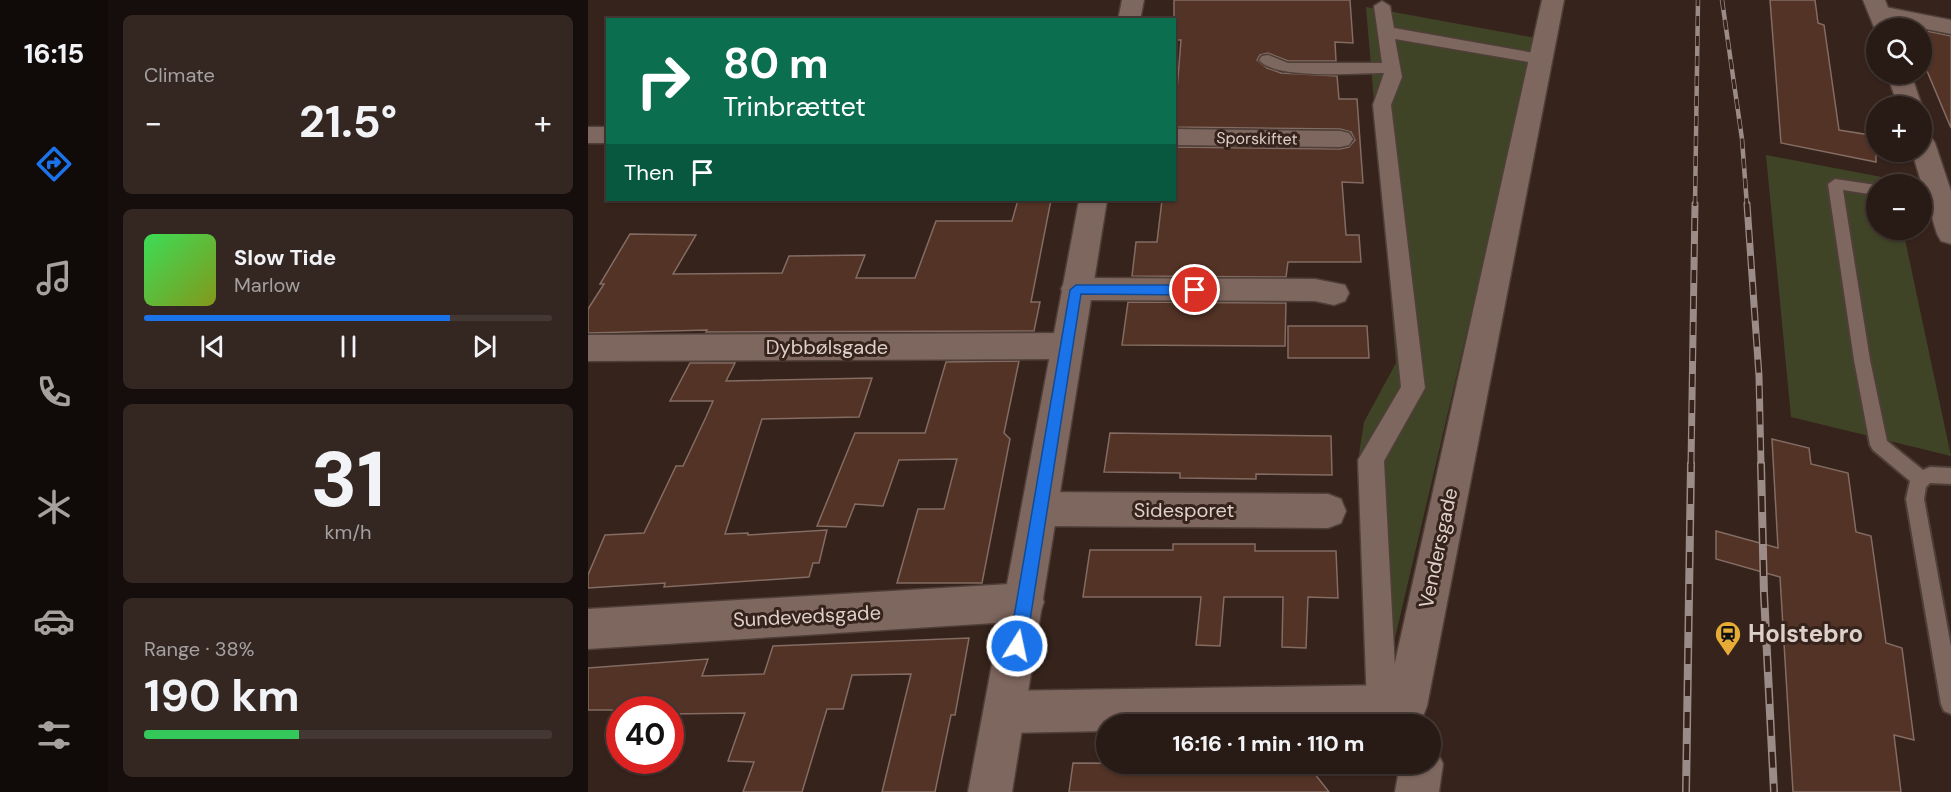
<!DOCTYPE html>
<meta charset="utf-8">
<style>
:root{--surface:#281a15;--page:#342722;--text:#f1f3f6;--muted:#a5a1a0;--line:#443834;--accent:#1a73e8}
body{margin:0;font-family:"DM Sans",sans-serif;background:var(--page);color:var(--text);height:100vh;display:flex;flex-direction:column;font-size:22px;white-space:nowrap}
*{box-sizing:border-box;margin:0}
p{font-size:20px;color:var(--muted)}
.icon{flex:none;width:33px;height:33px;fill:none;stroke:currentColor;stroke-width:2;stroke-linecap:round;stroke-linejoin:round}
.map{position:relative;flex:1;overflow:hidden}
.panel{display:flex;flex-direction:column;gap:15px;padding:15px;background:#160e0c;width:480px}
.panel>*{flex:none}
.top-card{position:absolute;left:18px;top:18px;width:570px;height:183px;border-radius:0px;box-shadow:0 2px 4px #0004,0 0 0 2px var(--line);background:#0b6e4f;color:#fff;overflow:hidden}
.tools{position:absolute;left:1278px;top:18px;display:grid;gap:12px}
.tools a{display:grid;place-items:center;width:66px;height:66px;border-radius:50%;background:var(--surface);box-shadow:0 2px 4px #0004,0 0 0 2px var(--line);font-size:30px}
.speed{position:absolute;left:18px;top:696px;display:flex;gap:12px;font-size:30px;font-weight:700;text-align:center}
.speed>*{display:grid;place-content:center;width:78px;height:78px;border-radius:50%;background:var(--surface);box-shadow:0 2px 4px #0004,0 0 0 2px var(--line);line-height:1}
.speed .limit{border:9px solid #d22;background:#fff;color:#111}
.pin{position:absolute;display:grid;place-items:center;width:51px;height:51px;color:#fff;margin:-26px;border:3px solid #fff;border-radius:50%;box-shadow:0 2px 6px #0007}
.me{position:absolute;width:66px;margin:-33px;rotate:10deg;stroke-linejoin:round;filter:drop-shadow(0 0 4px #0008)}
.turn{display:flex;align-items:center;gap:21px;height:126px;padding:0 18px;font-size:27px}
.turn .icon{width:78px;height:78px;stroke-width:2.5}
.turn b{display:block;font-size:42px;line-height:51px}
.then{display:flex;align-items:center;height:57px;padding:0 18px;background:#0003;gap:12px;font-size:22px}
.big{font-size:45px;font-weight:700;line-height:1.1}
.panel .widget{flex:1;display:flex;flex-direction:column;justify-content:center;gap:9px;min-width:0;padding:0 21px;border-radius:9px;background:var(--page)}
.panel .dial{align-items:center;gap:0}
.dial b{font-size:78px;line-height:1}
.song{display:flex;align-items:center;gap:18px}
.cover{width:72px;height:72px;border-radius:9px;background:linear-gradient(135deg,hsl(130 70% 55%),hsl(70 70% 35%))}
.played{height:6px;border-radius:3px;background:linear-gradient(90deg,var(--accent) 75%,var(--line) 75%)}
.keys{display:flex;justify-content:space-around;direction:ltr}
.heat{display:flex;justify-content:space-between;align-items:center;font-size:33px;direction:ltr}
.charge{height:9px;border-radius:4px;background:linear-gradient(90deg,#34c759 38%,var(--line) 0)}
.trip{position:absolute;left:508px;top:714px;width:345px;height:60px;border-radius:30px;background:var(--surface);box-shadow:0 2px 4px #0004,0 0 0 2px var(--line);font-weight:700;line-height:60px;text-align:center}
main{display:flex;flex:1;min-height:0}
.tabs{display:flex;flex-direction:column;width:108px;justify-content:space-around;align-items:center;background:#100a08;color:var(--muted)}
.tabs .icon{width:42px;height:42px}
.tabs .on{color:var(--accent)}
.tabs b{font-size:27px;color:var(--text)}
.map>svg:first-child{display:block}
.green{fill:#404427}
.building{fill:#533325;stroke:#836c63;stroke-width:1.5}
.lines{fill:none;stroke-linecap:round;stroke-linejoin:round}
.service-casing{stroke:#4f3f39;stroke-width:4}
.pedestrian-casing{stroke:#4f3f39;stroke-width:3}
.minor-casing{stroke:#4f3f39;stroke-width:3}
.tertiary-casing{stroke:#4f3f39;stroke-width:3}
.service{fill:#7e675e;fill-rule:evenodd}
.pedestrian{fill:#7e675e;fill-rule:evenodd}
.minor{fill:#7e675e;fill-rule:evenodd}
.tertiary{fill:#7e675e;fill-rule:evenodd}
.rail-far2-casing{stroke:#9c8c87;stroke-width:4.5}
.rail-far1-casing{stroke:#9c8c87;stroke-width:7}
.rail-casing{stroke:#9c8c87;stroke-width:8}
.rail-far2{stroke:#36231c;stroke-width:3;stroke-dasharray:10;stroke-linecap:butt}
.rail-far1{stroke:#36231c;stroke-width:4.5;stroke-dasharray:13;stroke-linecap:butt}
.rail{stroke:#36231c;stroke-width:5;stroke-dasharray:16;stroke-linecap:butt}
.route{fill:#1a73e8;stroke:#114b97;stroke-width:1.5}
.labels{text-anchor:middle;stroke-width:6;stroke-linejoin:round;paint-order:stroke}
.far-street-label{font-size:16px;fill:#ddd0cb;stroke:#36231c}
.street-label{font-size:20px;fill:#ddd0cb;stroke:#36231c}
.near-poi-label{font-size:24px;font-weight:bold;fill:#ddd0cb;stroke:#36231c;text-anchor:start}
</style>
<main>
<nav class="tabs">
<b>16:15</b>
<svg class="icon on" aria-label="directions" viewBox="0 0 24 24"><path d="M12 3l9 9-9 9-9-9zM9 14v-3h6M13 9l2 2-2 2"/></svg>
<svg class="icon" aria-label="music" viewBox="0 0 24 24"><path d="M9 18V5l10-2v13"/><circle cx="6" cy="18" r="3"/><circle cx="16" cy="16" r="3"/></svg>
<svg class="icon" aria-label="phone" viewBox="0 0 24 24"><path d="M5 4h4l2 5-3 2q2 4 5 5l2-3 5 2v4C11 20 4 13 5 4z"/></svg>
<svg class="icon" aria-label="climate" viewBox="0 0 24 24"><path d="M12 3v18M4 7l16 10M4 17L20 7"/></svg>
<svg class="icon" aria-label="car" viewBox="0 0 24 24"><path d="M5 17H2v-5l4-1 3-4h7l3 4 3 1v5h-3M9 17h6M6 11h13"/><circle cx="7" cy="17" r="2"/><circle cx="17" cy="17" r="2"/></svg>
<svg class="icon" aria-label="filters" viewBox="0 0 24 24"><path d="M4 7h16M4 17h16"/><circle cx="9" cy="7" r="2"/><circle cx="15" cy="17" r="2"/></svg>
</nav>
<section class="panel">
<div class="widget"><p>Climate</p>
<div class="heat"><a>−</a><b class="big">21.5°</b><a>+</a></div>
</div>
<div class="widget">
<div class="song"><i class="cover"></i><div><b>Slow Tide</b><p>Marlow</p></div></div>
<div class="played"></div>
<div class="keys"><svg class="icon" aria-label="previous" viewBox="0 0 24 24"><path d="M18 5L8 12l10 7zM5 5v14"/></svg><svg class="icon" aria-label="pause" viewBox="0 0 24 24"><path d="M8 5v14M16 5v14"/></svg><svg class="icon" aria-label="next" viewBox="0 0 24 24"><path d="M6 5l10 7-10 7zM19 5v14"/></svg></div>
</div>
<div class="widget dial"><b>31</b><p>km/h</p></div>
<div class="widget"><p>Range · 38%</p><b class="big">190 km</b><div class="charge"></div></div>
</section>
<div class="map">
<svg width="1363" height="792" viewBox="0 0 1363 792">
<rect width="100%" height="100%" fill="#36231c"/>
<g class="green">
<path d="M 778,7 L 948,38 L 806,642 L 783,665 L 771,454 L 776,422 L 808,363 Z"/>
<path d="M 1178,155 L 1304,179 L 1305,184 L 1288,184 L 1288,230 L 1315,230 L 1363,456 L 1203,417 Z"/>
</g>
<g class="building">
<path d="M 586,0 L 762,0 L 765,43 L 747,42 L 748,61 L 700,61 L 680,53 L 672,55 L 669,60 L 679,68 L 693,73 L 749,76 L 751,99 L 769,99 L 775,183 L 754,182 L 758,235 L 771,235 L 773,262 L 700,262 L 698,277 L 544,276 L 548,242 L 569,242 L 574,200 L 586,200 L 586,147 L 752,149 L 761,147 L 767,140 L 763,132 L 752,129 L 586,127 L 593,40 L 586,40 Z"/>
<path d="M 1182,0 L 1227,0 L 1230,23 L 1236,25 L 1251,130 L 1288,136 L 1288,162 L 1193,143 Z"/>
<path d="M 1334,30 L 1363,36 L 1363,128 L 1334,59 Z"/>
<path d="M 430,200 L 463,200 L 443,302 L 452,302 L 446,331 L 118,332 L 119,330 L 0,333 L 0,309 L 16,284 L 12,284 L 42,234 L 108,235 L 85,274 L 194,273 L 201,256 L 277,255 L 268,278 L 327,278 L 348,221 L 424,221 Z"/>
<path d="M 540,302 L 698,303 L 697,346 L 534,345 Z"/>
<path d="M 700,326 L 779,326 L 781,358 L 700,358 Z"/>
<path d="M 431,361 L 416,433 L 422,439 L 394,583 L 309,583 L 330,509 L 356,509 L 369,459 L 311,460 L 295,506 L 267,504 L 258,527 L 229,526 L 267,433 L 337,433 L 358,362 Z"/>
<path d="M 102,363 L 147,363 L 138,381 L 284,378 L 271,417 L 174,419 L 137,534 L 160,533 L 160,535 L 239,530 L 231,563 L 225,563 L 221,577 L 76,587 L 77,583 L 0,588 L 0,575 L 17,535 L 56,533 L 88,466 L 95,466 L 118,417 L 125,401 L 82,401 Z"/>
<path d="M 522,433 L 743,436 L 744,475 L 668,474 L 668,479 L 592,478 L 592,473 L 516,472 Z"/>
<path d="M 1184,439 L 1221,448 L 1223,464 L 1260,473 L 1268,532 L 1283,536 L 1298,643 L 1314,648 L 1326,740 L 1306,735 L 1313,792 L 1205,792 L 1192,577 L 1128,559 L 1128,531 L 1190,548 Z"/>
<path d="M 585,544 L 667,544 L 667,551 L 748,551 L 750,598 L 720,597 L 718,648 L 694,647 L 695,597 L 636,597 L 632,646 L 608,645 L 613,597 L 495,597 L 502,550 L 585,550 Z"/>
<path d="M 381,638 L 367,715 L 363,715 L 347,792 L 294,792 L 323,674 L 264,675 L 255,709 L 239,709 L 214,792 L 155,792 L 166,762 L 140,761 L 157,713 L 82,714 L 82,710 L 0,710 L 0,668 L 120,659 L 114,676 L 176,674 L 185,646 Z"/>
<path d="M 485,763 L 719,764 L 741,792 L 481,792 Z"/>
</g>
<g class="lines">
<g class="service-casing">
<g id="service">
<path d="M 1247,179 L 1288,185 L 1288,195 L 1255,190 L 1282,360 L 1299,441 L 1335,470 L 1342,467 L 1363,468 L 1363,484 L 1342,483 L 1338,487 L 1336,499 L 1363,647 L 1363,714 L 1356,711 L 1353,704 L 1318,499 L 1322,481 L 1285,450 L 1282,445 L 1266,360 L 1240,184 Z"/>
<path d="M 1334,192 L 1357,197 L 1359,200 L 1352,205 L 1334,202 Z"/>
</g>
</g>
<g class="pedestrian-casing">
<path id="pedestrian" d="M 794,1 L 802,6 L 806,28 L 952,54 L 958,55 L 961,59 L 958,63 L 952,64 L 807,39 L 814,77 L 803,105 L 837,388 L 796,461 L 809,706 L 805,717 L 794,721 L 783,717 L 779,706 L 770,460 L 813,387 L 785,105 L 796,73 C 769,73 687,80 671,60 L 674,56 L 680,55 L 700,63 L 794,63 L 786,6 Z"/>
</g>
<g class="minor-casing">
<g id="minor">
<path d="M 954,0 L 976,0 L 839,706 L 833,721 L 824,724 L 519,724 L 519,731 L 418,733 L 403,727 L 397,712 L 403,697 L 418,691 L 802,685 Z"/>
<path d="M 1292,6 L 1363,20 L 1363,34 L 1284,18 L 1281,13 L 1284,8 Z"/>
<rect x="0" y="127" width="20" height="16"/>
<path d="M 586,129 L 752,131 L 761,133 L 765,139 L 761,145 L 752,147 L 586,145 Z"/>
<path d="M 488,278 L 727,279 L 757,285 L 761,293 L 757,301 L 746,305 L 727,301 L 488,300 L 477,297 L 473,289 L 477,281 Z"/>
<path d="M 477,333 L 488,337 L 493,346 L 488,355 L 477,359 L 0,361 L 0,335 Z"/>
<path d="M 452,492 L 740,494 L 753,499 L 758,511 L 753,523 L 740,528 L 452,526 L 439,521 L 434,509 L 439,497 Z"/>
<path d="M 437,583 L 451,588 L 456,602 L 451,616 L 437,621 L 0,649 L 0,609 Z"/>
<path d="M 843,746 L 848,749 L 855,764 L 851,792 L 807,792 L 812,764 L 843,764 Z"/>
</g>
</g>
<g class="tertiary-casing">
<g id="tertiary">
<path d="M 534,0 L 556,0 L 552,20 L 530,20 Z"/>
<path d="M 1275,0 L 1297,0 L 1308,28 L 1288,28 L 1288,32 Z"/>
<path d="M 1299,74 L 1323,74 L 1334,106 L 1334,107 L 1310,106 Z"/>
<path d="M 1334,134 L 1343,137 L 1347,143 L 1363,191 L 1363,244 L 1353,241 L 1349,234 L 1324,152 L 1334,152 Z"/>
<path d="M 491,200 L 519,200 L 424,792 L 380,792 Z"/>
</g>
</g>
<use href="#service" class="service"/>
<use href="#pedestrian" class="pedestrian"/>
<use href="#minor" class="minor"/>
<use href="#tertiary" class="tertiary"/>
<g class="rail-far2-casing">
<g id="rail-far2">
<path d="M 1134,0 L 1154,139 L 1159,206"/>
<path d="M 1107,206 L 1110,0"/>
</g>
</g>
<g class="rail-far1-casing">
<g id="rail-far1">
<path d="M 1159,204 L 1171,376 L 1173,465"/>
<path d="M 1103,465 L 1107,204"/>
</g>
</g>
<g class="rail-casing">
<g id="rail">
<path d="M 1173,464 L 1176,594 L 1186,792"/>
<path d="M 1098,792 L 1103,464"/>
</g>
</g>
<use href="#rail-far2" class="rail-far2"/>
<use href="#rail-far1" class="rail-far1"/>
<use href="#rail" class="rail"/>
</g>
<path class="route" d="M 488,285 L 607,285 L 614,290 L 607,295 L 493,294 L 438,646 L 435,652 L 429,654 L 424,652 L 421,646 L 482,290 Z"/>
<defs>
<g id="station-pin" transform="scale(1.35)"><path d="M0 17L-7.5 6A9.5 9.5 0 1 1 7.5 6Z" fill="#e7ac36" stroke="#36231c"/><path d="M-3-6H3Q5-6 5-4V2Q5 4 3 4L4.5 6H3L1.5 4h-3L-3 6H-4.5L-3 4Q-5 4-5 2V-4Q-5-6-3-6ZM-3.5-4v3h7v-3ZM-3.5 1v1.5H-2V1ZM2 1v1.5H3.5V1Z" fill="#111"/></g>
</defs>
<g fill-rule="evenodd">
<use href="#station-pin" x="1140" y="634"/>
</g>
<g class="labels">
<g class="far-street-label">
<text transform="translate(669 138) rotate(1)" y="6">Sporskiftet</text>
</g>
<g class="street-label">
<text x="239" y="354">Dybbølsgade</text>
<text x="596" y="517">Sidesporet</text>
<text transform="translate(850 548) rotate(-78)" y="7">Vendersgade</text>
<text transform="translate(219 616) rotate(-3)" y="7">Sundevedsgade</text>
</g>
<g class="near-poi-label">
<text x="1160" y="642">Holstebro</text>
</g>
</g>
</svg>
<div class="tools">
<a><svg class="icon" aria-label="search" viewBox="0 0 24 24"><circle cx="10" cy="10" r="6"/><path d="M15 15l6 6"/></svg></a>
<a>+</a>
<a>−</a>
</div>
<div class="speed"><div class="limit">40</div></div>
<div class="pin" style="left:607px;top:290px;background:#d93025"><svg class="icon" aria-label="arrive" viewBox="0 0 24 24"><path d="M6 21V4h12l-3 4 3 4H6"/></svg></div>
<svg class="me" style="left:429px;top:646px" viewBox="-20 -20 40 40"><circle r="17" fill="#1a73e8" stroke="#fff" stroke-width="3"/><path d="M0-11L8 9 0 5-8 9z" fill="#fff"/></svg>
<div class="trip">16:16 · 1 min · 110 m</div>
<div class="top-card">
<div class="turn"><svg class="icon" aria-label="right" viewBox="0 0 24 24"><path d="M7 20v-9h11M14 6l5 5-5 5"/></svg><div><b>80 m</b>Trinbrættet</div></div>
<div class="then">Then<svg class="icon" aria-label="arrive" viewBox="0 0 24 24"><path d="M6 21V4h12l-3 4 3 4H6"/></svg></div>
</div>
</div>
</main>
